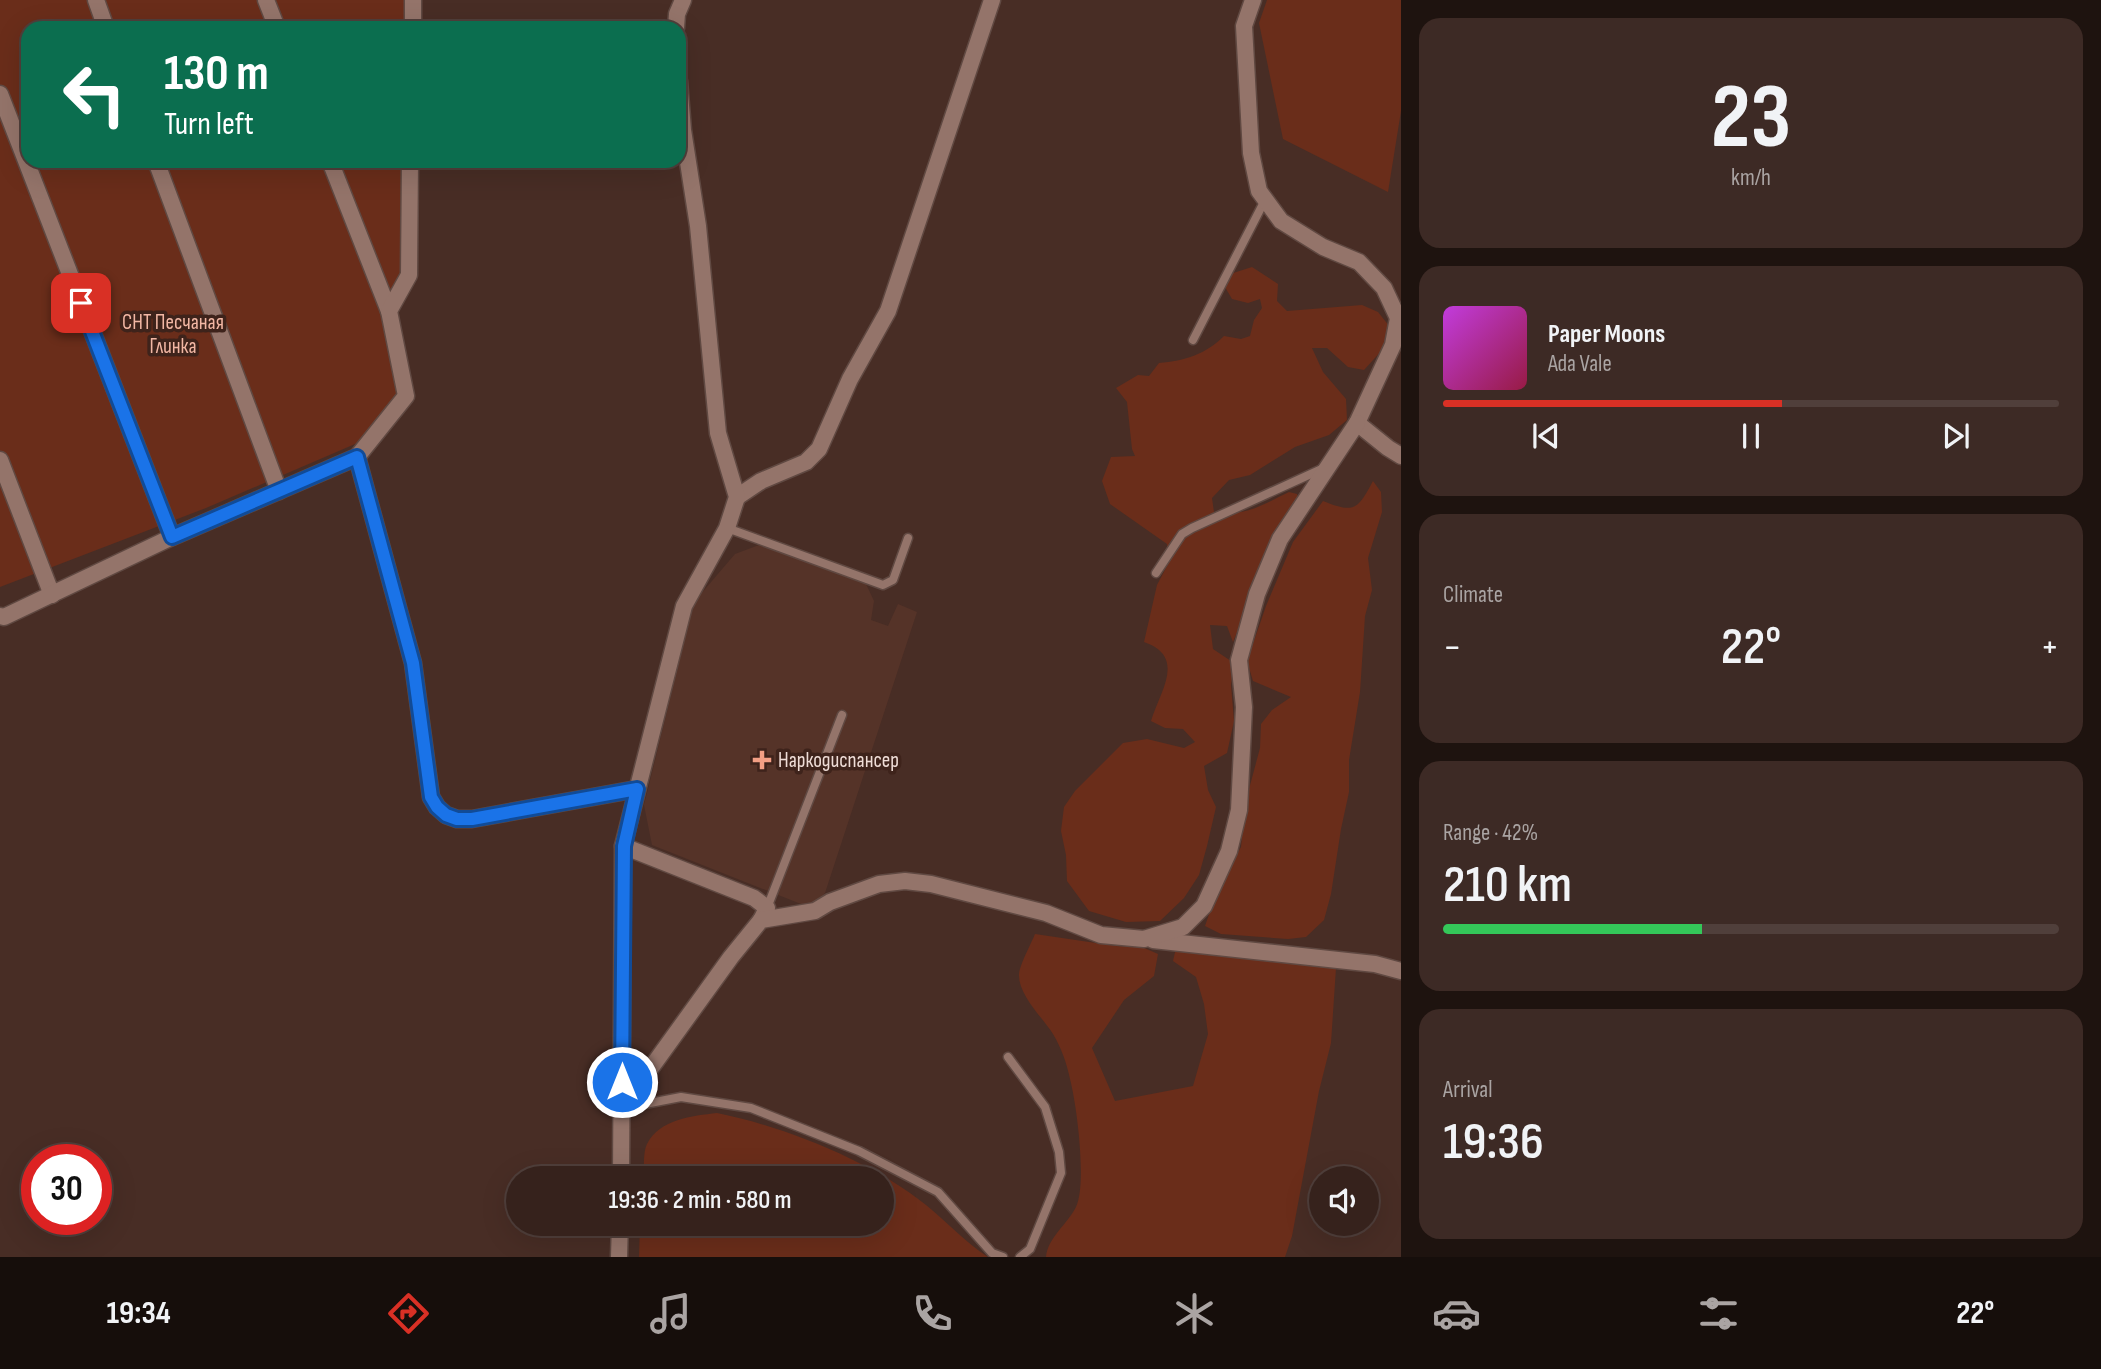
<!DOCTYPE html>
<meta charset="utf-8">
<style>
:root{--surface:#36221c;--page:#3d2a25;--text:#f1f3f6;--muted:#aaa4a3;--line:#503f3b;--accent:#d93025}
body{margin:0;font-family:"Sofia Sans Condensed",sans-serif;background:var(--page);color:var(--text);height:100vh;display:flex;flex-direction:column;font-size:26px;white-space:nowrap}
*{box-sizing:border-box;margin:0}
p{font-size:23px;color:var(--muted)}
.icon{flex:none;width:38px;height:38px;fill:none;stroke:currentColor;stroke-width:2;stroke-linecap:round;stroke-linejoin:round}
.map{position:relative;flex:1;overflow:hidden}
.panel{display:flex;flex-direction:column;gap:18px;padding:18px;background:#1e130f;width:700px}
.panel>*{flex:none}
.banner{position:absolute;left:21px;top:21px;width:665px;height:147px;border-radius:21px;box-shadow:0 7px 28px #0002,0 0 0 2px var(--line);background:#0b6e4f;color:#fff;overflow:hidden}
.buttons{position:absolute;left:1309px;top:1166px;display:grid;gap:14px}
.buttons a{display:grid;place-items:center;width:70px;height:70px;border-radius:50%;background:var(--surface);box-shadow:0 7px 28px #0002,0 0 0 2px var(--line);font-size:35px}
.speed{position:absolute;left:21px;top:1144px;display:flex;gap:14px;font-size:35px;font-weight:700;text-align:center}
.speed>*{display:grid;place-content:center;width:91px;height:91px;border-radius:50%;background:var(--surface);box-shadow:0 7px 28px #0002,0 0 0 2px var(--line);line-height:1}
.speed .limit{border:10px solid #d22;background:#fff;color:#111}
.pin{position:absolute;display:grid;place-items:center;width:60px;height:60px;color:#fff;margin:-30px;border-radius:14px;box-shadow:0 4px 10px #0006}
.me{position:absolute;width:77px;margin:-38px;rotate:0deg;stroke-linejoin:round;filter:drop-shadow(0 0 5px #0008)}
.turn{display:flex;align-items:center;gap:24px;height:147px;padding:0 28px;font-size:32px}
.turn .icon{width:91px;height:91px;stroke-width:2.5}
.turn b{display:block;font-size:49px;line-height:60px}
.big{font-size:52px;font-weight:600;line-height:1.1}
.panel .tile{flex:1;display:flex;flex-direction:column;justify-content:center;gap:10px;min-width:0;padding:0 24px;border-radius:21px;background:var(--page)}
.panel .dial{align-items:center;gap:0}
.dial b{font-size:91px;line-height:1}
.song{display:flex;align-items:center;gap:21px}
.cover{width:84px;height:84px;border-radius:10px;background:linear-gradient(135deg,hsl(290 70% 55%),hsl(340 70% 35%))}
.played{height:7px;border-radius:4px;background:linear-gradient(90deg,var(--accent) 55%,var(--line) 55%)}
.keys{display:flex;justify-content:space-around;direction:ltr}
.heat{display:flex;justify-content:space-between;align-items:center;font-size:38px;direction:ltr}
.charge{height:10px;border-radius:5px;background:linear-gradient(90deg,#34c759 42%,var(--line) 0)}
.trip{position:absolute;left:506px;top:1166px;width:388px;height:70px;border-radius:35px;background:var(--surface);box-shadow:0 7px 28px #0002,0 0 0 2px var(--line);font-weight:600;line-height:70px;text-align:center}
.menu{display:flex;height:112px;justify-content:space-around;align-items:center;background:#160e0b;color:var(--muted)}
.menu .icon{width:49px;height:49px}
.menu .on{color:var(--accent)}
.menu b{font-size:32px;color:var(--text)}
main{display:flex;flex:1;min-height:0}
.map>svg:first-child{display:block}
.built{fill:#553328}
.green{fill:#6a2d1a}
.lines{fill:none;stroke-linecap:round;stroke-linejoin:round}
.service-casing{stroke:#604942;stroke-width:11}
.minor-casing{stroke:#604942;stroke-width:19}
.service{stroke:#94746a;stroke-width:8}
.minor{stroke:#94746a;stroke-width:16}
.route-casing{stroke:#114b97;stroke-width:18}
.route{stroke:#1a73e8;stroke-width:12}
.poi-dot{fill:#f39f85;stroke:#3e231b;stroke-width:2.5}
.labels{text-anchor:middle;stroke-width:7;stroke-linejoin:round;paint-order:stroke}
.park-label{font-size:21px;fill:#f2b7a4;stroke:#3e231b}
.poi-label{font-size:21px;fill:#efddd7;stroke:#3e231b;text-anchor:start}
</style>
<main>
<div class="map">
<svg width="1401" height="1257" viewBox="0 0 1401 1257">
<rect width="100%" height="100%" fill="#482d25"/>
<path class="built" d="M 759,545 L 866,584 L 874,601 L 871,620 L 888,626 L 898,604 L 917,612 L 825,893 L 811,908 L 652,845 L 644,805 L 694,602 L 735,554 Z"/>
<g class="green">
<path d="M 0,0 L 407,0 L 407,28 L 28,28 L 28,161 L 406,161 L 404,275 L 380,312 L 399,395 L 362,441 L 206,508 L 0,587 Z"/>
<path d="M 1267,0 L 1401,0 L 1401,111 L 1388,192 L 1283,139 L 1259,23 Z"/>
<path d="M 1252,267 L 1278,284 L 1277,301 L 1287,311 L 1362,305 L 1378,312 L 1390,327 L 1384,348 L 1364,370 L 1348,367 L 1327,348 L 1312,348 L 1323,372 L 1346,399 L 1347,420 L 1329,435 L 1295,447 L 1250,475 L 1229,480 L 1212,498 L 1214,512 C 1245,517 1262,505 1289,492 L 1297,494 L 1299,502 L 1250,601 L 1233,642 L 1227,626 L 1210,625 L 1213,649 L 1234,663 L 1231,685 L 1234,721 L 1227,753 L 1204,766 L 1208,790 L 1216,807 L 1207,846 L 1199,875 L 1184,898 L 1160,921 L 1126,922 L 1089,911 L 1067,881 L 1066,855 L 1061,831 L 1064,807 L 1075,791 L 1123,743 L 1147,739 L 1184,748 L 1195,742 L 1183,729 L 1165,728 L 1151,721 C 1160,691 1187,657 1144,642 L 1157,585 L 1168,564 L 1167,544 L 1110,504 L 1102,481 L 1111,457 L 1135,456 L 1132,449 L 1127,402 L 1116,388 L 1138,375 L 1149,376 L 1159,363 C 1185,361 1206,354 1224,336 L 1241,339 L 1250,336 L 1254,320 L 1262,308 L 1260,299 L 1248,303 L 1232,299 L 1225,287 L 1230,274 Z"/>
<path d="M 1373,481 L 1381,492 L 1382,512 L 1368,558 L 1372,590 L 1365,616 L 1360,692 L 1349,760 L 1349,792 L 1341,829 L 1331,894 L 1324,920 L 1306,937 L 1288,939 L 1221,934 L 1205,926 L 1218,888 L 1241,847 L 1245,804 L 1260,748 L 1261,724 L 1272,710 L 1291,697 L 1253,681 L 1247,661 L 1266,606 L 1293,542 L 1323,501 C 1355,514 1358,509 1373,481 Z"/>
<path d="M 1035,934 L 1116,946 L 1142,947 L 1158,954 L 1154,976 L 1124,1000 L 1092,1048 L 1115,1101 L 1193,1086 L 1208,1034 L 1204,1004 L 1196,977 L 1173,961 L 1176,948 L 1336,968 L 1331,1043 L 1319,1091 L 1292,1236 L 1285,1257 L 1046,1257 C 1048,1237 1067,1225 1076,1207 C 1087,1184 1077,1106 1070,1079 C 1067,1064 1061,1047 1053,1034 C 1043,1018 1018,995 1019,974 C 1020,964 1031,944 1035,934 Z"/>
<path d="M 717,1113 C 783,1126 873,1162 926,1205 C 947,1222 965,1242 988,1257 L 639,1257 L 640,1223 L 882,1223 L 882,1178 L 644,1178 C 644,1168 643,1152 647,1144 C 660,1119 692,1116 717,1113 Z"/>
</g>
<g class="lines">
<g class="service-casing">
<g id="service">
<path d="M 1193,340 L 1265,200"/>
<path d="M 727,528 L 883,585 L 893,580 L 908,538"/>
<path d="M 1156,573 L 1182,534 L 1192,528 L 1324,468"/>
<path d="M 767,908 L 842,715"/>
<path d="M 1008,1057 L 1045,1107 L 1059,1152 L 1061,1173 L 1030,1249 L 1020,1257"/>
<path d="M 624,1108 L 681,1097 L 751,1108 L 859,1151 L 938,1192 L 992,1253 L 1003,1257"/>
</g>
</g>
<g class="minor-casing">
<g id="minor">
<path d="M 96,0 L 106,28"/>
<path d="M 266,0 L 277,28"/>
<path d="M 413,0 L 413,28"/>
<path d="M 1253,0 L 1244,26 L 1251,153 L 1259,191 L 1281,221 L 1323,247 L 1359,262 L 1384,288 L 1398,318 L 1393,345 L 1357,423 L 1388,448 L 1401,456"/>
<path d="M 676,28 L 677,14 L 683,0"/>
<path d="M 0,94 L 172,537"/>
<path d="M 156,161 L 279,491"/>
<path d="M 330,161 L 389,311"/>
<path d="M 357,457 L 413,663 L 431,797 L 437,807 L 446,815 L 457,819 L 472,819 L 637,789"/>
<path d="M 0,460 L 52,595"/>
<path d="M 737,497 L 761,481 L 806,462 L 819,449 L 850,379 L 888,311 L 992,0"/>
<path d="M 0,616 L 4,617 L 172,537 L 357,457 L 406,396 L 389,311 L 409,275 L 410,161"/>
<path d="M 623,846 L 754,898 L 767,908 L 761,920"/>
<path d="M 1153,940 L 1375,964 L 1401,971"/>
<path d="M 622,1108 L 731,957 L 761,920 L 815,911 L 830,902 L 879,884 L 905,881 L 931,884 L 1046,913 L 1101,935 L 1144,939 L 1183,927 L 1204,906 L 1229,851 L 1239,810 L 1244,707 L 1239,660 L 1257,594 L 1280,539 L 1357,423"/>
<path d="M 621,1178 L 623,846 L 684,606 L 727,528 L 737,497 L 718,433 L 698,226 L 683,130 L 679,81"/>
<path d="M 619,1257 L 620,1223"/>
</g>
</g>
<use href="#service" class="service"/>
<use href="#minor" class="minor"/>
</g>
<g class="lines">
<g class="route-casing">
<path id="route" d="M 81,303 L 172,537 L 357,457 L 413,663 L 431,797 L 437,807 L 446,815 L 457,819 L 472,819 L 637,789 L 624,846 L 622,1082"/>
</g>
<use href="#route" class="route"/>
</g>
<path class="poi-dot" d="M758.5 749.5h7v7h7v7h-7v7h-7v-7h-7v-7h7z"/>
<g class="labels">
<g class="park-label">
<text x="173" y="329">СНТ Песчаная<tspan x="173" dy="24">Глинка</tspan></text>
</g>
<g class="poi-label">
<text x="778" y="767">Наркодиспансер</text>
</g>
</g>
</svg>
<div class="buttons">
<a><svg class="icon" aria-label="sound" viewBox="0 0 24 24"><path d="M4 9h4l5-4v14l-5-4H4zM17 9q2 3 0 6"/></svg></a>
</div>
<div class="speed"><div class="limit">30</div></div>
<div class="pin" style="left:81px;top:303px;background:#d93025"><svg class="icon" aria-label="arrive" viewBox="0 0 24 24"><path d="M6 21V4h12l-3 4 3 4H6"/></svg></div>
<svg class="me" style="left:622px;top:1082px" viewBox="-20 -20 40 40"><circle r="17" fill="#1a73e8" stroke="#fff" stroke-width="3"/><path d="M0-11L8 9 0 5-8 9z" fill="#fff"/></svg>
<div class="trip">19:36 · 2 min · 580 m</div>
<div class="banner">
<div class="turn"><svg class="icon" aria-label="left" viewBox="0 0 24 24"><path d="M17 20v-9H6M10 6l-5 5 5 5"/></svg><div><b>130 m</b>Turn left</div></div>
</div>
</div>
<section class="panel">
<div class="tile dial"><b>23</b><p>km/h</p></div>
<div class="tile">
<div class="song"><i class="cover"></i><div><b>Paper Moons</b><p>Ada Vale</p></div></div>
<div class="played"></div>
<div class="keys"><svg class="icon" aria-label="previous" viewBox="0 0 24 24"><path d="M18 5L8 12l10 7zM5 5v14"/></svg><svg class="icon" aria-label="pause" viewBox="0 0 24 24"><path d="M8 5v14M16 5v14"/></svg><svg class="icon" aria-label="next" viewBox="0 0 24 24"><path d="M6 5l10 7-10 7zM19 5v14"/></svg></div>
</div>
<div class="tile"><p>Climate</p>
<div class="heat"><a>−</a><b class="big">22°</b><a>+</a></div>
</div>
<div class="tile"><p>Range · 42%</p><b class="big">210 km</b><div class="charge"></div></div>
<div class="tile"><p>Arrival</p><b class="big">19:36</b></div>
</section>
</main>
<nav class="menu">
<b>19:34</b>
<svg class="icon on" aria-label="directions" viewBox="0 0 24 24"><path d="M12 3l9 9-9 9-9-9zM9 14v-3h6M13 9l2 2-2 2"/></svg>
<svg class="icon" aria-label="music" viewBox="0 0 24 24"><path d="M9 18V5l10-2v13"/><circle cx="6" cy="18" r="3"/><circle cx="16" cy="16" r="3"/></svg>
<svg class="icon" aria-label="phone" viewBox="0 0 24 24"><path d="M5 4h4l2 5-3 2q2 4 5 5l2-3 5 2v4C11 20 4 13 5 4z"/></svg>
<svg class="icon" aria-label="climate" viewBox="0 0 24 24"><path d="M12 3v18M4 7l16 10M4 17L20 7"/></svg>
<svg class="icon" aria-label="car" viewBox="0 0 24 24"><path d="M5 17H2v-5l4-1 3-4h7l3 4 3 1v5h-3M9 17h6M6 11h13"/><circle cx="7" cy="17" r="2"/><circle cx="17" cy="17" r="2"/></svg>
<svg class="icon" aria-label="filters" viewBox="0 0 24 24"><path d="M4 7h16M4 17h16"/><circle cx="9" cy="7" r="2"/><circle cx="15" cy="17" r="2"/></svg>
<b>22°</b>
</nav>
